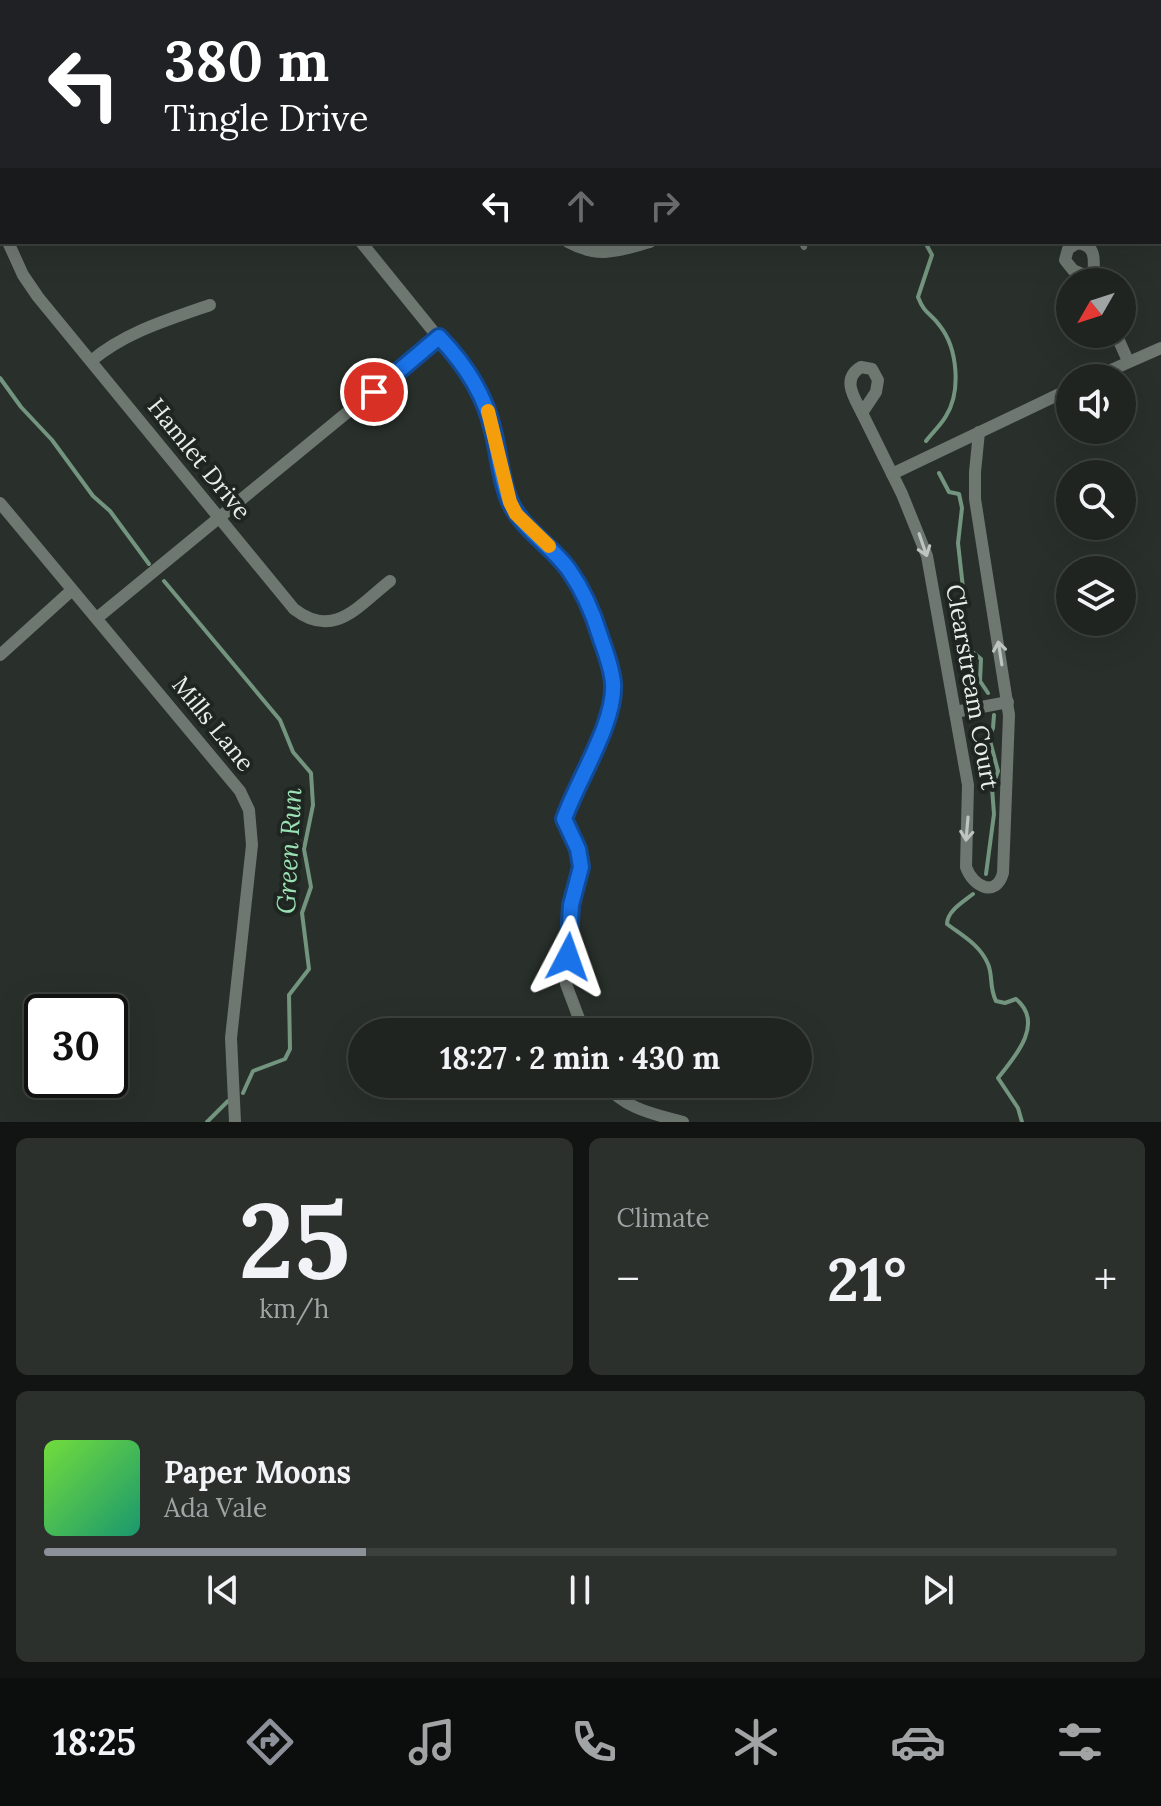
<!DOCTYPE html>
<meta charset="utf-8">
<style>
:root{--surface:#1f2420;--page:#2c302d;--text:#f1f3f6;--muted:#a1a4a5;--line:#3c413e;--accent:#8c9099}
body{margin:0;font-family:Lora,serif;background:var(--page);color:var(--text);height:100vh;display:flex;flex-direction:column;font-size:30px;white-space:nowrap}
*{box-sizing:border-box;margin:0}
p{font-size:26px;color:var(--muted)}
.icon{flex:none;width:44px;height:44px;fill:none;stroke:currentColor;stroke-width:2;stroke-linecap:round;stroke-linejoin:round}
.map{position:relative;height:1122px;overflow:hidden}
.drawer{display:flex;flex-direction:column;gap:16px;padding:16px;background:#111412;flex:1}
.drawer>*{flex:none}
.top-card{position:absolute;left:0px;top:0px;width:1162px;height:244px;box-shadow:0 8px 32px #0002,0 0 0 2px var(--line);background:#202124;color:#fff;overflow:hidden}
.needle{width:52px;rotate:231deg}
.fabs{position:absolute;left:1056px;top:268px;display:grid;gap:16px}
.fabs a{display:grid;place-items:center;width:80px;height:80px;border-radius:50%;background:var(--surface);box-shadow:0 8px 32px #0002,0 0 0 2px var(--line);font-size:40px}
.speed{position:absolute;left:24px;top:994px;display:flex;gap:16px;font-size:40px;font-weight:700;text-align:center}
.speed>*{display:grid;place-content:center;width:104px;height:104px;border-radius:50%;background:var(--surface);box-shadow:0 8px 32px #0002,0 0 0 2px var(--line);line-height:1}
.speed .limit{border:4px solid #111;border-radius:12px;background:#fff;color:#111}
.pin{position:absolute;display:grid;place-items:center;width:68px;height:68px;color:#fff;margin:-34px;border:4px solid #fff;border-radius:50%;box-shadow:0 2px 8px #0007}
.me{position:absolute;width:88px;margin:-44px;rotate:4deg;stroke-linejoin:round;filter:drop-shadow(0 0 6px #0008)}
.turn{display:flex;align-items:center;gap:28px;height:168px;padding:0 32px;font-size:36px}
.turn .icon{width:104px;height:104px;stroke-width:2.5}
.turn b{display:block;font-size:56px;line-height:68px}
.lanes{display:flex;align-items:center;height:76px;padding:0 32px;background:#0003;justify-content:center;gap:40px;direction:ltr}
.lanes .off{opacity:.35}
.big{font-size:60px;font-weight:700;line-height:1.1}
.drawer .tile{flex:1;display:flex;flex-direction:column;justify-content:center;gap:12px;min-width:0;padding:0 28px;border-radius:12px;background:var(--page)}
.drawer .dial{align-items:center;gap:0}
.dial b{font-size:104px;line-height:1}
.song{display:flex;align-items:center;gap:24px}
.cover{width:96px;height:96px;border-radius:12px;background:linear-gradient(135deg,hsl(100 70% 55%),hsl(160 70% 35%))}
.played{height:8px;border-radius:4px;background:linear-gradient(90deg,var(--accent) 30%,var(--line) 30%)}
.keys{display:flex;justify-content:space-around;direction:ltr}
.heat{display:flex;justify-content:space-between;align-items:center;font-size:44px;direction:ltr}
.drawer .tiles{flex:1;display:grid;gap:16px;grid-template-columns:1fr 1fr}
.tile:last-child{grid-column:span 2}
.trip{position:absolute;left:348px;top:1018px;width:464px;height:80px;border-radius:40px;background:var(--surface);box-shadow:0 8px 32px #0002,0 0 0 2px var(--line);font-weight:700;line-height:80px;text-align:center}
.dock{display:flex;height:128px;justify-content:space-around;align-items:center;background:#0c0e0d;color:var(--muted)}
.dock .icon{width:56px;height:56px}
.dock .active{color:var(--accent)}
.dock b{font-size:36px;color:var(--text)}
.map>svg:first-child{display:block}
.lines{fill:none;stroke-linecap:round;stroke-linejoin:round}
.stream{stroke:#73947f;stroke-width:4}
.service{stroke:#6f7771;stroke-width:6}
.minor{stroke:#6f7771;stroke-width:12}
.motorway{stroke:#f49daf;stroke-width:22}
.oneway{stroke:#bec4c0}
.route-casing{stroke:#114b97;stroke-width:20}
.route{stroke:#1a73e8;stroke-width:14}
.slow{stroke:#f59e0b;stroke-width:14}
.labels{text-anchor:middle;stroke-width:8;stroke-linejoin:round;paint-order:stroke}
.street-label{font-size:24px;fill:#e9eeeb;stroke:#1f2621}
.water-label{font-size:26px;font-style:italic;fill:#9ae2b3;stroke:#1f2621}
</style>
<div class="map">
<svg width="1161" height="1122" viewBox="0 0 1161 1122">
<rect width="100%" height="100%" fill="#29302b"/>
<g class="lines">
<g class="stream">
<path d="M 776,0 L 785,2"/>
<path d="M 925,242 L 932,255 L 918,297 C 925,315 930,312 940,326 C 958,349 961,392 946,416 C 941,425 932,433 926,441"/>
<path d="M 0,378 L 21,407 L 52,440 L 93,496 L 110,511 L 149,564"/>
<path d="M 939,473 L 949,492 L 959,494 L 962,508 L 958,543 L 964,597 L 957,627 L 964,645 L 981,659 L 980,681 L 988,693"/>
<path d="M 164,581 L 280,720 L 293,752 L 311,773 L 313,805 L 304,849 L 311,887 L 302,913 L 309,969 L 289,995 L 290,1049 L 285,1059 L 253,1071 L 243,1093"/>
<path d="M 986,874 L 994,814 L 992,788 L 998,771 L 989,737 L 993,728 L 994,715"/>
<path d="M 973,894 C 963,902 947,911 947,924 C 963,936 980,945 988,964 C 993,975 989,987 996,1001 L 1005,1003 L 1016,999 C 1045,1023 1015,1057 998,1078 L 1018,1108 L 1022,1122"/>
<path d="M 207,1122 L 228,1101"/>
</g>
<path class="service" d="M 801,242 L 804,247"/>
<g class="minor">
<path d="M 0,198 L 2,198"/>
<path d="M 0,224 L 2,228"/>
<path d="M 8,242 L 23,275 L 38,297 L 294,609 C 334,640 358,606 390,581"/>
<path d="M 361,242 L 476,384 L 487,407 L 510,502 L 516,514 L 568,569 L 585,597 L 598,629 L 613,683 L 609,710 L 598,741 L 564,819 L 578,849 L 581,867 L 571,905 L 566,984 L 584,1032"/>
<path d="M 568,242 C 599,259 617,251 650,242"/>
<path d="M 1077,243 C 1098,245 1094,262 1093,279 L 1073,270 L 1065,260 L 1068,249 Z"/>
<path d="M 1116,334 L 1128,361"/>
<path d="M 91,361 C 126,332 167,320 210,305"/>
<path d="M 861,367 L 872,369 L 878,380 L 876,392 L 862,413 C 854,397 841,379 861,367 Z"/>
<path d="M 1093,378 L 1161,348"/>
<path d="M 862,413 L 902,494 L 927,556 L 968,785 L 966,867 C 973,887 996,898 1003,873 L 1009,715 L 975,499 L 975,472 L 979,432"/>
<path d="M 892,474 L 1070,389"/>
<path d="M 0,503 L 240,791 L 249,810 L 252,845 L 231,1038 L 235,1122"/>
<path d="M 97,618 L 439,337"/>
<path d="M 0,655 L 72,590"/>
<path d="M 955,712 L 1008,702"/>
<path d="M 605,1084 C 625,1109 654,1114 683,1122"/>
</g>
<g class="motorway">
<path d="M 838,0 L 842,2"/>
<path d="M 900,0 L 901,2"/>
<path d="M 281,2 L 288,0"/>
<path d="M 443,2 L 450,0"/>
<path d="M 502,2 L 509,0"/>
<path d="M 1122,2 L 1123,0"/>
<path d="M 1142,2 L 1143,0"/>
<path d="M 0,85 L 2,84"/>
<path d="M 0,135 L 2,134"/>
</g>
</g>
<defs><path id="oneway-shaft" d="M-6 0H5M1.5-3L5.5 0L1.5 3" fill="none" stroke-width="1.6" stroke-linecap="round" stroke-linejoin="round" transform="scale(2)"/></defs>
<g class="oneway">
<use href="#oneway-shaft" transform="translate(923 545) rotate(71)"/>
<use href="#oneway-shaft" transform="translate(1000 653) rotate(-99)"/>
<use href="#oneway-shaft" transform="translate(967 829) rotate(95)"/>
</g>
<g class="lines">
<g class="route-casing">
<path id="route" d="M 374,392 L 439,337 C 465,364 485,394 493,431 C 499,454 500,479 510,502 C 522,529 552,546 569,570 C 583,590 593,613 600,636 C 605,651 612,668 613,683 C 616,722 577,781 564,819 L 578,849 L 581,867 L 571,905 L 568,957"/>
</g>
<use href="#route" class="route"/>
<path class="slow" d="M 488,411 L 510,502 L 516,514 L 549,546"/>
</g>
<g class="labels">
<g class="street-label">
<text transform="translate(199 459) rotate(51)" y="8">Hamlet Drive</text>
<text transform="translate(972 687) rotate(80)" y="8">Clearstream Court</text>
<text transform="translate(213 724) rotate(51)" y="8">Mills Lane</text>
</g>
<g class="water-label">
<text transform="translate(289 851) rotate(-87)" y="9">Green Run</text>
</g>
</g>
</svg>
<div class="fabs">
<a><svg class="needle" viewBox="-14 -14 28 28"><path d="M0-13l5 13h-10z" fill="#e53935"/><path d="M0 13l5-13h-10z" fill="#a1a4a5"/></svg></a>
<a><svg class="icon" aria-label="sound" viewBox="0 0 24 24"><path d="M4 9h4l5-4v14l-5-4H4zM17 9q2 3 0 6"/></svg></a>
<a><svg class="icon" aria-label="search" viewBox="0 0 24 24"><circle cx="10" cy="10" r="6"/><path d="M15 15l6 6"/></svg></a>
<a><svg class="icon" aria-label="layers" viewBox="0 0 24 24"><path d="M12 4l9 5-9 5-9-5zM3 14l9 5 9-5"/></svg></a>
</div>
<div class="speed"><div class="limit">30</div></div>
<div class="pin" style="left:374px;top:392px;background:#d93025"><svg class="icon" aria-label="arrive" viewBox="0 0 24 24"><path d="M6 21V4h12l-3 4 3 4H6"/></svg></div>
<svg class="me" style="left:568px;top:957px" viewBox="-20 -20 40 40"><path d="M0-17L14 15 0 8-14 15z" fill="#1a73e8" stroke="#fff" stroke-width="4"/></svg>
<div class="trip">18:27 · 2 min · 430 m</div>
<div class="top-card">
<div class="turn"><svg class="icon" aria-label="left" viewBox="0 0 24 24"><path d="M17 20v-9H6M10 6l-5 5 5 5"/></svg><div><b>380 m</b>Tingle Drive</div></div>
<div class="lanes"><svg class="icon" aria-label="left" viewBox="0 0 24 24"><path d="M17 20v-9H6M10 6l-5 5 5 5"/></svg><svg class="icon off" aria-label="ahead" viewBox="0 0 24 24"><path d="M12 20V5M6 11l6-6 6 6"/></svg><svg class="icon off" aria-label="right" viewBox="0 0 24 24"><path d="M7 20v-9h11M14 6l5 5-5 5"/></svg></div>
</div>
</div>
<section class="drawer">
<div class="tiles">
<div class="tile dial"><b>25</b><p>km/h</p></div>
<div class="tile"><p>Climate</p>
<div class="heat"><a>−</a><b class="big">21°</b><a>+</a></div>
</div>
<div class="tile">
<div class="song"><i class="cover"></i><div><b>Paper Moons</b><p>Ada Vale</p></div></div>
<div class="played"></div>
<div class="keys"><svg class="icon" aria-label="previous" viewBox="0 0 24 24"><path d="M18 5L8 12l10 7zM5 5v14"/></svg><svg class="icon" aria-label="pause" viewBox="0 0 24 24"><path d="M8 5v14M16 5v14"/></svg><svg class="icon" aria-label="next" viewBox="0 0 24 24"><path d="M6 5l10 7-10 7zM19 5v14"/></svg></div>
</div>
</div>
</section>
<nav class="dock">
<b>18:25</b>
<svg class="icon active" aria-label="directions" viewBox="0 0 24 24"><path d="M12 3l9 9-9 9-9-9zM9 14v-3h6M13 9l2 2-2 2"/></svg>
<svg class="icon" aria-label="music" viewBox="0 0 24 24"><path d="M9 18V5l10-2v13"/><circle cx="6" cy="18" r="3"/><circle cx="16" cy="16" r="3"/></svg>
<svg class="icon" aria-label="phone" viewBox="0 0 24 24"><path d="M5 4h4l2 5-3 2q2 4 5 5l2-3 5 2v4C11 20 4 13 5 4z"/></svg>
<svg class="icon" aria-label="climate" viewBox="0 0 24 24"><path d="M12 3v18M4 7l16 10M4 17L20 7"/></svg>
<svg class="icon" aria-label="car" viewBox="0 0 24 24"><path d="M5 17H2v-5l4-1 3-4h7l3 4 3 1v5h-3M9 17h6M6 11h13"/><circle cx="7" cy="17" r="2"/><circle cx="17" cy="17" r="2"/></svg>
<svg class="icon" aria-label="filters" viewBox="0 0 24 24"><path d="M4 7h16M4 17h16"/><circle cx="9" cy="7" r="2"/><circle cx="15" cy="17" r="2"/></svg>
</nav>
